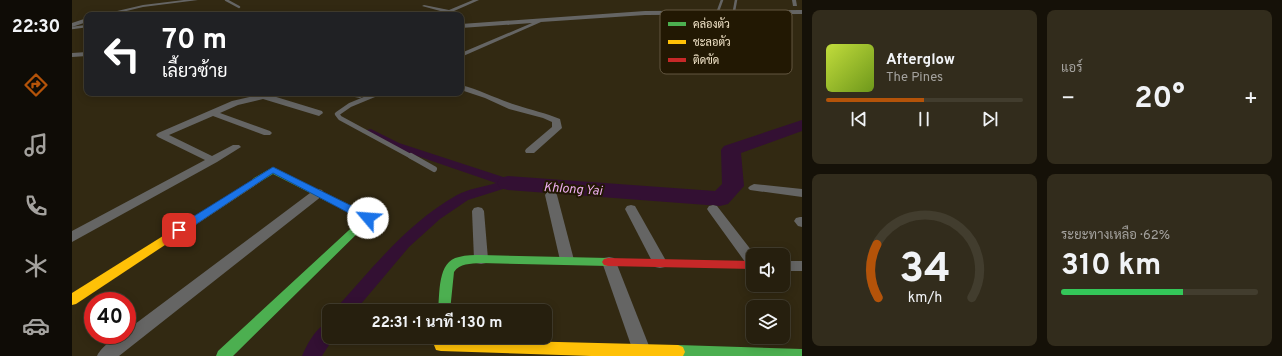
<!DOCTYPE html>
<html lang="th">
<meta charset="utf-8">
<style>
:root{--surface:#261f0e;--page:#322c1c;--text:#f1f3f6;--muted:#a4a29e;--line:#423d2e;--accent:#b45309}
body{margin:0;font-family:Overpass,Sarabun,sans-serif;background:var(--page);color:var(--text);height:100vh;display:flex;flex-direction:column;font-size:15px;white-space:nowrap}
*{box-sizing:border-box;margin:0}
p{font-size:13px;color:var(--muted)}
.icon{flex:none;width:22px;height:22px;fill:none;stroke:currentColor;stroke-width:2;stroke-linecap:round;stroke-linejoin:round}
.map{position:relative;flex:1;overflow:hidden}
.panel{display:flex;flex-direction:column;gap:10px;padding:10px;background:#151108;width:480px}
.panel>*{flex:none}
.guide{position:absolute;left:12px;top:12px;width:380px;height:84px;border-radius:8px;box-shadow:0 2px 10px #0003,0 0 0 1px var(--line);background:#202124;color:#fff;overflow:hidden}
.fabs{position:absolute;left:674px;top:248px;display:grid;gap:8px}
.fabs a{display:grid;place-items:center;width:44px;height:44px;border-radius:8px;background:var(--surface);box-shadow:0 2px 10px #0003,0 0 0 1px var(--line);font-size:20px}
.speed{position:absolute;left:12px;top:292px;display:flex;gap:8px;font-size:20px;font-weight:700;text-align:center}
.speed>*{display:grid;place-content:center;width:52px;height:52px;border-radius:50%;background:var(--surface);box-shadow:0 2px 10px #0003,0 0 0 1px var(--line);line-height:1}
.speed .limit{border:6px solid #d22;background:#fff;color:#111}
.pin{position:absolute;display:grid;place-items:center;width:34px;height:34px;color:#fff;margin:-17px;border-radius:8px;box-shadow:0 2px 6px #0006}
.me{position:absolute;width:44px;margin:-22px;rotate:297deg;stroke-linejoin:round;filter:drop-shadow(0 0 3px #0008)}
.turn{display:flex;align-items:center;gap:14px;height:84px;padding:0 12px;font-size:18px}
.turn .icon{width:52px;height:52px;stroke-width:2.5}
.turn b{display:block;font-size:28px;line-height:34px}
.big{font-size:30px;font-weight:700;line-height:1.1}
.panel .tile{flex:1;display:flex;flex-direction:column;justify-content:center;gap:6px;min-width:0;padding:0 14px;border-radius:8px;background:var(--page)}
.panel .dial{align-items:center;gap:0}
.dial svg{height:104px;overflow:visible;fill:none;stroke:var(--line);stroke-width:7;stroke-linecap:round;text-anchor:middle}
.dial text{fill:var(--text);stroke:none}
.song{display:flex;align-items:center;gap:12px}
.cover{width:48px;height:48px;border-radius:6px;background:linear-gradient(135deg,hsl(70 70% 55%),hsl(80 70% 35%))}
.played{height:4px;border-radius:2px;background:linear-gradient(90deg,var(--accent) 50%,var(--line) 50%)}
.keys{display:flex;justify-content:space-around;direction:ltr}
.heat{display:flex;justify-content:space-between;align-items:center;font-size:22px;direction:ltr}
.charge{height:6px;border-radius:3px;background:linear-gradient(90deg,#34c759 62%,var(--line) 0)}
.panel .tiles{flex:1;display:grid;gap:10px;grid-template-columns:repeat(2,1fr)}
.trip{position:absolute;left:250px;top:304px;width:230px;height:40px;border-radius:8px;background:var(--surface);box-shadow:0 2px 10px #0003,0 0 0 1px var(--line);font-weight:700;line-height:40px;text-align:center}
main{display:flex;flex:1;min-height:0}
.dock{display:flex;flex-direction:column;width:72px;justify-content:space-around;align-items:center;background:#0f0c06;color:var(--muted)}
.dock .icon{width:28px;height:28px}
.dock .on{color:var(--accent)}
.dock b{font-size:18px;color:var(--text)}
.map>svg:first-child{display:block}
.lines{fill:none;stroke-linecap:round;stroke-linejoin:round}
.canal{fill:#331033;fill-rule:evenodd}
.river{fill:#331033;fill-rule:evenodd}
.lane-far2{stroke:#656564;stroke-width:2.5}
.lane-far1{stroke:#656564;stroke-width:4.5}
.lane{stroke:#656564;stroke-width:6}
.street{fill:#656564;fill-rule:evenodd}
.fast{fill:#4caf50;fill-rule:evenodd}
.slow{fill:#ffc107;fill-rule:evenodd}
.jam{fill:#c62828;fill-rule:evenodd}
.route{fill:#1a73e8;stroke:#114b97}
.labels{text-anchor:middle;stroke-width:4;stroke-linejoin:round;paint-order:stroke}
.water-label{font-size:13px;font-style:italic;fill:#ecadef;stroke:#221803}
.key{fill:#221803;stroke:#625640;stroke-width:1}
.key-label{font-size:11px;fill:#f6e8cd}
</style>
<main>
<nav class="dock">
<b>22:30</b>
<svg class="icon on" aria-label="directions" viewBox="0 0 24 24"><path d="M12 3l9 9-9 9-9-9zM9 14v-3h6M13 9l2 2-2 2"/></svg>
<svg class="icon" aria-label="music" viewBox="0 0 24 24"><path d="M9 18V5l10-2v13"/><circle cx="6" cy="18" r="3"/><circle cx="16" cy="16" r="3"/></svg>
<svg class="icon" aria-label="phone" viewBox="0 0 24 24"><path d="M5 4h4l2 5-3 2q2 4 5 5l2-3 5 2v4C11 20 4 13 5 4z"/></svg>
<svg class="icon" aria-label="climate" viewBox="0 0 24 24"><path d="M12 3v18M4 7l16 10M4 17L20 7"/></svg>
<svg class="icon" aria-label="car" viewBox="0 0 24 24"><path d="M5 17H2v-5l4-1 3-4h7l3 4 3 1v5h-3M9 17h6M6 11h13"/><circle cx="7" cy="17" r="2"/><circle cx="17" cy="17" r="2"/></svg>
</nav>
<div class="map">
<svg width="730" height="356" viewBox="0 0 730 356">
<rect width="100%" height="100%" fill="#322912"/>
<g class="lines">
<g class="canal">
<path d="M 299,129 L 327,143 L 440,180 L 442,183 L 440,186 L 396,200 L 368,219 L 337,247 L 283,311 L 263,311 L 266,306 C 302,266 337,222 385,195 C 396,189 411,187 424,183 L 319,147 L 295,134 L 294,132 L 295,130 Z"/>
<path d="M 257,322 L 257,337 L 262,337 L 250,356 L 230,356 C 235,344 245,326 257,322 Z"/>
</g>
<path class="river" d="M 730,120 L 730,131 L 669,153 L 672,186 L 656,204 L 648,206 L 436,190 L 428,188 L 425,183 L 428,178 L 436,176 L 643,191 L 650,184 L 649,150 L 652,146 Z"/>
<g class="lane-far2">
<path d="M 154,0 L 167,7"/>
<path d="M 646,11 L 650,0"/>
<path d="M 662,11 L 664,0"/>
<path d="M 0,28 L 15,26"/>
</g>
<path class="lane-far1" d="M 307,93 L 278,105 L 265,114 L 268,118 L 340,157"/>
<path class="lane" d="M 339,156 L 362,169"/>
<g class="street">
<path d="M 112,0 L 126,0 L 71,7 L 38,15 L 28,15 L 71,5 Z"/>
<path d="M 401,0 L 407,0 L 373,15 L 365,15 L 372,12 L 350,6 L 352,5 L 377,10 Z"/>
<path d="M 720,0 L 724,0 L 725,6 L 721,6 Z"/>
<path d="M 730,10 L 730,14 L 573,15 L 469,22 L 389,57 L 389,53 L 460,23 L 389,28 L 389,24 L 573,11 Z"/>
<path d="M 331,11 L 343,14 L 344,15 L 329,14 L 328,13 Z"/>
<path d="M 15,18 L 15,22 L 0,27 L 0,23 Z"/>
<path d="M 15,52 L 15,56 L 0,57 L 0,53 Z"/>
<path d="M 389,85 C 408,90 425,99 444,105 C 459,110 474,113 488,119 L 490,128 L 462,153 L 454,153 L 453,151 L 454,149 L 480,127 L 480,122 L 471,118 L 437,109 L 413,98 L 389,90 Z"/>
<path d="M 195,93 L 209,93 L 201,96 L 250,111 L 251,113 L 247,116 L 191,99 L 166,105 L 148,113 L 198,131 L 200,133 L 198,135 L 192,135 L 141,116 L 97,135 L 140,156 L 161,145 L 167,145 L 169,147 L 145,162 L 0,242 L 0,231 L 133,160 L 86,137 L 84,135 L 86,133 L 160,101 Z"/>
<path d="M 271,93 L 285,93 L 292,96 L 288,98 L 272,95 Z"/>
<path d="M 682,184 L 730,189 L 730,197 L 678,190 L 676,188 L 678,186 Z"/>
<path d="M 246,189 L 250,190 L 252,193 L 250,196 L 47,356 L 25,356 C 30,346 44,335 55,335 L 55,330 L 242,190 Z"/>
<path d="M 479,191 L 483,192 L 485,195 L 502,260 L 500,264 L 495,265 L 490,264 L 488,260 L 473,195 L 475,192 Z"/>
<path d="M 559,205 L 563,206 L 593,259 L 595,263 L 593,267 L 588,268 L 583,267 L 553,209 L 555,206 Z"/>
<path d="M 641,205 L 645,206 L 683,255 L 681,255 L 681,267 L 676,266 L 637,212 L 635,209 L 637,206 Z"/>
<path d="M 406,207 L 410,208 L 412,211 L 416,259 L 414,263 L 409,264 L 404,263 L 402,259 L 400,211 L 402,208 Z"/>
<path d="M 728,217 L 730,217 L 730,227 L 726,226 L 722,221 L 724,218 Z"/>
<path d="M 537,257 L 542,258 L 544,262 L 579,351 L 576,356 L 564,356 L 561,351 L 530,262 L 532,258 Z"/>
<rect x="711" y="261" width="19" height="10"/>
</g>
<g class="fast">
<path d="M 201,167 L 300,216 L 301,218 L 161,356 L 144,356 L 146,351 L 289,219 L 201,174 L 188,182 L 182,182 L 180,180 L 182,178 Z"/>
<path d="M 409,255 L 536,258 L 540,259 L 542,262 L 540,265 L 536,266 L 409,263 C 398,264 388,263 382,272 L 378,311 L 366,311 C 368,294 365,261 387,257 C 394,255 402,255 409,255 Z"/>
<path d="M 606,345 L 730,349 L 730,356 L 601,356 L 599,352 L 601,347 Z"/>
</g>
<g class="slow">
<path d="M 185,177 L 188,178 L 190,180 L 188,182 L 4,304 L 0,305 L 0,293 Z"/>
<path d="M 369,339 L 606,345 L 611,347 L 613,352 L 611,356 L 519,356 L 369,351 L 364,350 L 362,345 L 364,340 Z"/>
</g>
<path class="jam" d="M 536,258 L 681,261 L 681,269 L 536,266 L 532,265 L 530,262 L 532,259 Z"/>
</g>
<path class="route" d="M 201,167 L 300,216 L 301,218 L 296,222 L 292,221 L 201,173 L 111,233 L 103,233 L 102,230 L 103,228 Z"/>
<g class="labels">
<g class="water-label">
<text transform="translate(501 188) rotate(4)" y="5">Khlong Yai</text>
</g>
</g>
<rect x="588" y="10" width="132" height="64" rx="6" class="key"/>
<rect x="596" y="22" width="18" height="4" fill="#4caf50"/>
<rect x="596" y="40" width="18" height="4" fill="#ffc107"/>
<rect x="596" y="58" width="18" height="4" fill="#c62828"/>
<g class="key-label">
<text x="621" y="28">คล่องตัว</text>
<text x="621" y="46">ชะลอตัว</text>
<text x="621" y="64">ติดขัด</text>
</g>
</svg>
<div class="fabs">
<a><svg class="icon" aria-label="sound" viewBox="0 0 24 24"><path d="M4 9h4l5-4v14l-5-4H4zM17 9q2 3 0 6"/></svg></a>
<a><svg class="icon" aria-label="layers" viewBox="0 0 24 24"><path d="M12 4l9 5-9 5-9-5zM3 14l9 5 9-5"/></svg></a>
</div>
<div class="speed"><div class="limit">40</div></div>
<div class="pin" style="left:107px;top:230px;background:#d93025"><svg class="icon" aria-label="arrive" viewBox="0 0 24 24"><path d="M6 21V4h12l-3 4 3 4H6"/></svg></div>
<svg class="me" style="left:296px;top:218px" viewBox="-20 -20 40 40"><circle r="19" fill="#fff"/><path d="M0-13L10 11 0 6-10 11z" fill="#1a73e8"/></svg>
<div class="trip">22:31 · 1 นาที · 130 m</div>
<div class="guide">
<div class="turn"><svg class="icon" aria-label="left" viewBox="0 0 24 24"><path d="M17 20v-9H6M10 6l-5 5 5 5"/></svg><div><b>70 m</b>เลี้ยวซ้าย</div></div>
</div>
</div>
<section class="panel">
<div class="tiles">
<div class="tile">
<div class="song"><i class="cover"></i><div><b>Afterglow</b><p>The Pines</p></div></div>
<div class="played"></div>
<div class="keys"><svg class="icon" aria-label="previous" viewBox="0 0 24 24"><path d="M18 5L8 12l10 7zM5 5v14"/></svg><svg class="icon" aria-label="pause" viewBox="0 0 24 24"><path d="M8 5v14M16 5v14"/></svg><svg class="icon" aria-label="next" viewBox="0 0 24 24"><path d="M6 5l10 7-10 7zM19 5v14"/></svg></div>
</div>
<div class="tile"><p>แอร์</p>
<div class="heat"><a>−</a><b class="big">20°</b><a>+</a></div>
</div>
<div class="tile dial"><svg viewBox="0 0 100 80">
<path d="M14 69A42 42 0 1 1 86 69"/>
<path d="M14 69A42 42 0 0 1 13 28" stroke="#b45309"/>
<text x="50" y="56" font-size="32" font-weight="700">34</text>
<text x="50" y="72" font-size="11">km/h</text>
</svg></div>
<div class="tile"><p>ระยะทางเหลือ · 62%</p><b class="big">310 km</b><div class="charge"></div></div>
</div>
</section>
</main>
